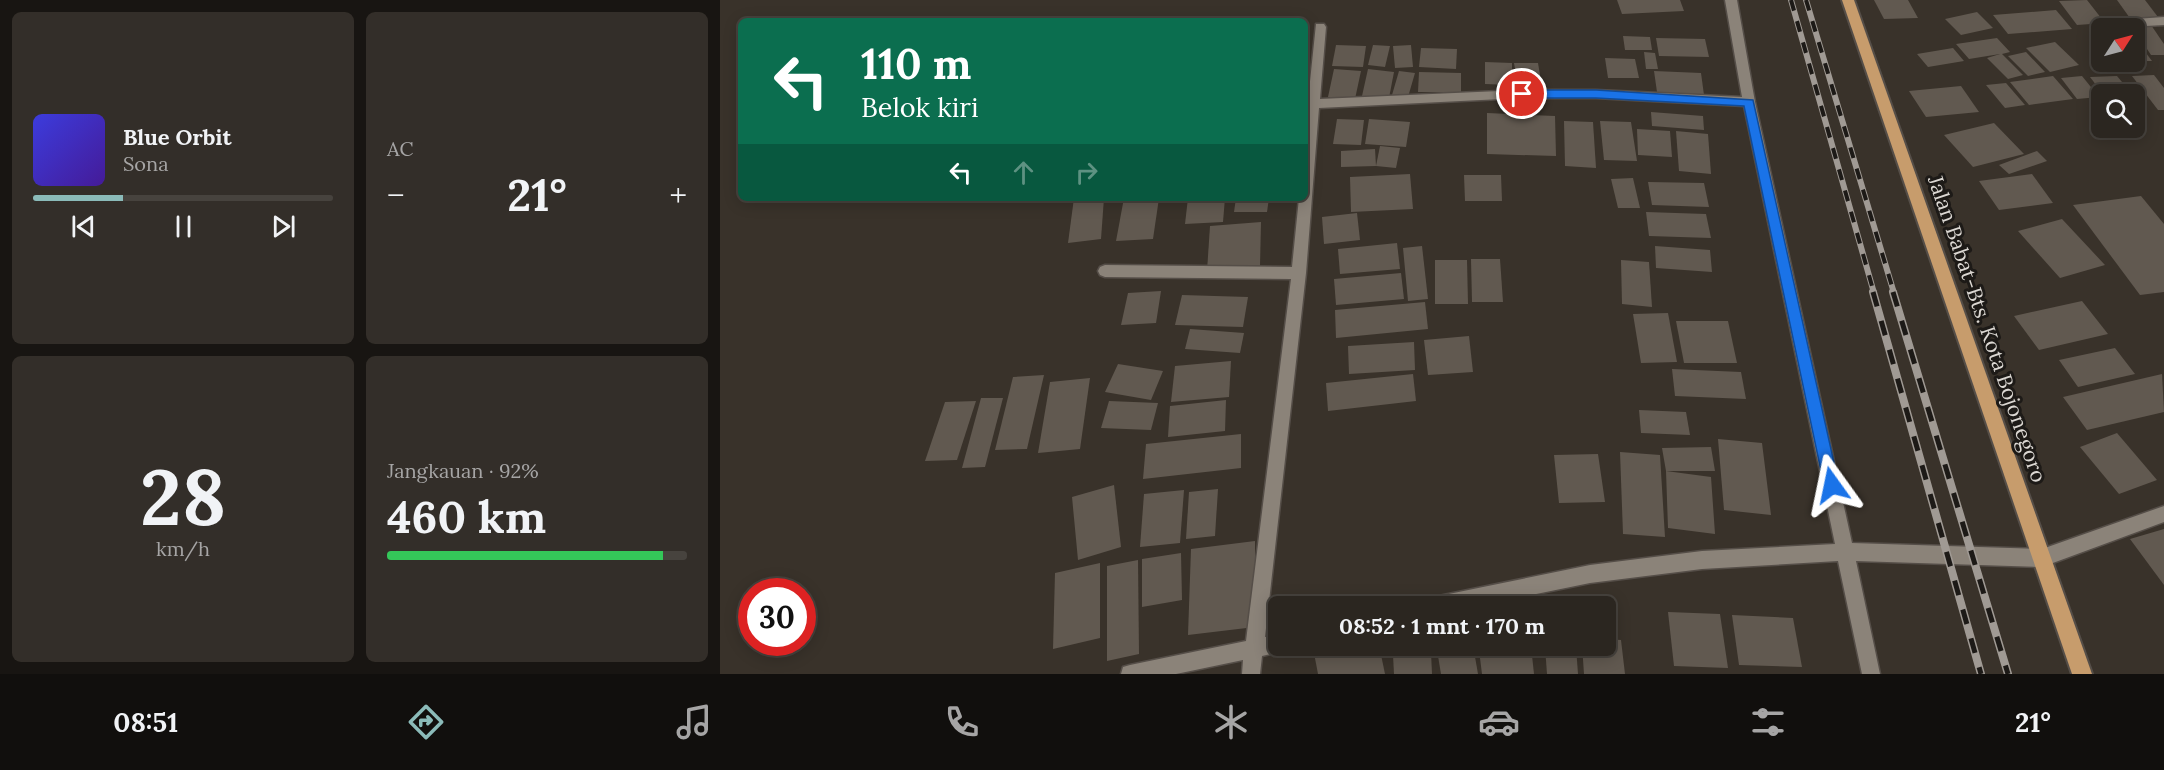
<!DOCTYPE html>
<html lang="id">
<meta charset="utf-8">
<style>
:root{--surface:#2b2620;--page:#332e29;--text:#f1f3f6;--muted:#a6a5a5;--line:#47433e;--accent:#8bbbb9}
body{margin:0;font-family:Lora,serif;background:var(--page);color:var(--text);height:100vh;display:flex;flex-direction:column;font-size:22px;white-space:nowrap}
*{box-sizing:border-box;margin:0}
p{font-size:20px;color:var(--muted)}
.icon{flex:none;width:33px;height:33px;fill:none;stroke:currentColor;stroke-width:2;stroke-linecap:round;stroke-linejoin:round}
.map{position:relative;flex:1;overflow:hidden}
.details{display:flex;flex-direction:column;gap:12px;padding:12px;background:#181512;width:720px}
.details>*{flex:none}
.banner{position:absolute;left:18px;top:18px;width:570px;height:183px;border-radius:9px;box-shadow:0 3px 15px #0003,0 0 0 2px var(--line);background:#0b6e4f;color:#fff;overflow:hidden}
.needle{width:39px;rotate:54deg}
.controls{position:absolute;left:1371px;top:18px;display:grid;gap:12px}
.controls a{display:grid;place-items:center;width:54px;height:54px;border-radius:9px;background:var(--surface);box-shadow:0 3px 15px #0003,0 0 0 2px var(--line);font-size:30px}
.speed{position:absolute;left:18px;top:578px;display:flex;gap:12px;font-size:30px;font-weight:700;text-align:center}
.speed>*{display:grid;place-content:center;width:78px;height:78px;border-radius:50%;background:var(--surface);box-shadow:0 3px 15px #0003,0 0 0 2px var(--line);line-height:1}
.speed .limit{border:9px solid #d22;background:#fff;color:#111}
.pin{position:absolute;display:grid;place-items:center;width:51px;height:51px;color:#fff;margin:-26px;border:3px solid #fff;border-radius:50%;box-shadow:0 2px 6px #0007}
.me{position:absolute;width:66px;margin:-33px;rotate:348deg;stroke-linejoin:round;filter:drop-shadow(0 0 4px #0008)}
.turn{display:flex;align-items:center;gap:21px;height:126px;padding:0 24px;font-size:27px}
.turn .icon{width:78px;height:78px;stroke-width:2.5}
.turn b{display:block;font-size:42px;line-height:51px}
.lanes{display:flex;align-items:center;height:57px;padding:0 24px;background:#0003;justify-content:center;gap:30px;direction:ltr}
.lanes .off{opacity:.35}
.big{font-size:45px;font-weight:700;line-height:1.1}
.details .tile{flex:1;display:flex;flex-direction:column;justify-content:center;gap:9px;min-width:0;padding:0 21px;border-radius:9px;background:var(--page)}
.details .dial{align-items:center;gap:0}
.dial b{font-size:78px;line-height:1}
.song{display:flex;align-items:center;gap:18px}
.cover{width:72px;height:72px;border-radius:9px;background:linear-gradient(135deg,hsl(240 70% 55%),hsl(260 70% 35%))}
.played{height:6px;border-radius:3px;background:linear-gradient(90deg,var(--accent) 30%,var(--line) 30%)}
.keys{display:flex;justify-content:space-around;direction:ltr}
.heat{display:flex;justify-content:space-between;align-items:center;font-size:33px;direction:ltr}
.charge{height:9px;border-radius:4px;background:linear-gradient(90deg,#34c759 92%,var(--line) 0)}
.details .tiles{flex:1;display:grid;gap:12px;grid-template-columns:repeat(2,1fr)}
.trip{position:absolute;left:548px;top:596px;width:348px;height:60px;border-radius:9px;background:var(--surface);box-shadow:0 3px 15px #0003,0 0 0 2px var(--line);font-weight:700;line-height:60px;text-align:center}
.tabs{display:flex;height:96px;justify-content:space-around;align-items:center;background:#110f0d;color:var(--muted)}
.tabs .icon{width:42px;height:42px}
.tabs .current{color:var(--accent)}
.tabs b{font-size:27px;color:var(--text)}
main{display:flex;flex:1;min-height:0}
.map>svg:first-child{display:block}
.building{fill:#615950}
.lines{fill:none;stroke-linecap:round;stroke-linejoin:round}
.minor-casing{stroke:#554e48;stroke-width:3}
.trunk-casing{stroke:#554e48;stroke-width:4}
.minor{fill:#8b8379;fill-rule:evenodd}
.trunk{fill:#c79c6c;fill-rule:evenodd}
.rail-far1-casing{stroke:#a09a94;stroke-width:6}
.rail-casing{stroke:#a09a94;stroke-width:8}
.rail-far1{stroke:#1d1a17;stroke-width:4;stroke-dasharray:11;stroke-linecap:butt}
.rail{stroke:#1d1a17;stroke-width:5;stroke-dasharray:15;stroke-linecap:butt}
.route{fill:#1a73e8;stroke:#114b97;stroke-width:1.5}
.labels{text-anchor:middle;stroke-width:6;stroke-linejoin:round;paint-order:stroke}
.street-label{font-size:21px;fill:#dcd8d3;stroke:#1d1a17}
</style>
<main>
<section class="details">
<div class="tiles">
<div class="tile">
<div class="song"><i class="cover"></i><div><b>Blue Orbit</b><p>Sona</p></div></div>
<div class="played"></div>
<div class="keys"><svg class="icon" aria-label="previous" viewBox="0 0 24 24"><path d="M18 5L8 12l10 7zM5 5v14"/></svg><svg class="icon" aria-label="pause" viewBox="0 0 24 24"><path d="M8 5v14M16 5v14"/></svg><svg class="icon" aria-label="next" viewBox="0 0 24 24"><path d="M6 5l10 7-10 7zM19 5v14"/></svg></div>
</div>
<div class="tile"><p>AC</p>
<div class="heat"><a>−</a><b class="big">21°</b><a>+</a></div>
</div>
<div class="tile dial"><b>28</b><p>km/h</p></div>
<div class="tile"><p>Jangkauan · 92%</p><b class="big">460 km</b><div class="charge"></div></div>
</div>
</section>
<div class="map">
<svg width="1444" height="674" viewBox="0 0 1444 674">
<rect width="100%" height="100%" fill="#39322a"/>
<g class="building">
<path d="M 897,0 L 960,0 L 964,11 L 902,14 Z"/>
<path d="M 1154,0 L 1188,0 L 1198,18 L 1164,19 Z"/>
<path d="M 1367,0 L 1385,23 L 1357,25 L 1339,1 Z"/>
<path d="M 1397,0 L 1425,0 L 1441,21 L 1412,21 Z"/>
<path d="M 1336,10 L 1352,29 L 1288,34 L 1273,15 Z"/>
<path d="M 1257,12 L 1273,28 L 1241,35 L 1225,19 Z"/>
<path d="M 1411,25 L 1431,25 L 1444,44 L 1444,55 L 1431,55 Z"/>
<path d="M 903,36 L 930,37 L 932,50 L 905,50 Z"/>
<path d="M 1414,37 L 1432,61 L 1414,61 Z"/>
<path d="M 936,38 L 985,39 L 989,57 L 939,56 Z"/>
<path d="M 1277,38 L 1290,52 L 1282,54 L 1303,75 L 1288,79 L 1267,58 L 1280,54 L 1249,59 L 1236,44 Z"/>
<path d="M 1335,42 L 1359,65 L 1330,72 L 1306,48 Z"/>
<path d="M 616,45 L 646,46 L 643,67 L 612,66 Z"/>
<path d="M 653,45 L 670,46 L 665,67 L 648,65 Z"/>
<path d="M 691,45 L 693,67 L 675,68 L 673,46 Z"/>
<path d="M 701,48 L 737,49 L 736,69 L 699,67 Z"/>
<path d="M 1233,48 L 1244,61 L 1208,67 L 1197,54 Z"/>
<path d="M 924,52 L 935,53 L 938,69 L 926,69 Z"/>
<path d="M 1306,52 L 1325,72 L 1308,76 L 1288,56 Z"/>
<path d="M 885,58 L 915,59 L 919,78 L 888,78 Z"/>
<path d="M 765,62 L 792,63 L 792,85 L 765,84 Z"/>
<path d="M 794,63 L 818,63 L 822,87 L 798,87 Z"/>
<path d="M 614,69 L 641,71 L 635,99 L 608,97 Z"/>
<path d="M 648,69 L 674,72 L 669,98 L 642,96 Z"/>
<path d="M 679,71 L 695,73 L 688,97 L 672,95 Z"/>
<path d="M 934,71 L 981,73 L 984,95 L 937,92 Z"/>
<path d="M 699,72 L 741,73 L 741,92 L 698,92 Z"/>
<path d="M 1434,75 L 1444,88 L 1444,110 L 1438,110 L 1412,76 Z"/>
<path d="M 1333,76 L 1353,99 L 1309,105 L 1290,82 Z"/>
<path d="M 1362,76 L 1379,97 L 1357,99 L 1341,78 Z"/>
<path d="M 1397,76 L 1412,94 L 1383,94 L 1370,77 Z"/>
<path d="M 1286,83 L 1305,105 L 1285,108 L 1266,85 Z"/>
<path d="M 1241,86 L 1259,112 L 1206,117 L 1189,91 Z"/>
<path d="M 931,112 L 983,116 L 984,130 L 932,126 Z"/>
<path d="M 767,113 L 835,116 L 836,156 L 767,154 Z"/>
<path d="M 617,119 L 644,120 L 641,145 L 613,144 Z"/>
<path d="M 649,119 L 690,122 L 686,147 L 645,144 Z"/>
<path d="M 844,121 L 873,122 L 876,168 L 845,166 Z"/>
<path d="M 880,121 L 911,122 L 917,161 L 884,160 Z"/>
<path d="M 1274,123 L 1304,154 L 1253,167 L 1224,135 Z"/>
<path d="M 917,129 L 950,131 L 952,157 L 918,155 Z"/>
<path d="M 956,131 L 988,134 L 991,174 L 959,171 Z"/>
<path d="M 660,146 L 680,148 L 676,168 L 656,166 Z"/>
<path d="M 655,149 L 656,166 L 621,167 L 621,151 Z"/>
<path d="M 1317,151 L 1327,161 L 1289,174 L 1279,165 Z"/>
<path d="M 690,174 L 693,209 L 631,212 L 630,177 Z"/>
<path d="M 1312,174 L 1333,203 L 1279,210 L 1259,181 Z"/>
<path d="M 744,175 L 781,175 L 782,201 L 745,201 Z"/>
<path d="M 913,178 L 920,208 L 898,208 L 891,179 Z"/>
<path d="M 928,182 L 984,183 L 989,207 L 932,205 Z"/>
<path d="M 1421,196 L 1444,224 L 1444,292 L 1420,295 L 1353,205 Z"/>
<path d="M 354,198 L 384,198 L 381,239 L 348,243 Z"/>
<path d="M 404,198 L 439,198 L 433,239 L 396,241 Z"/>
<path d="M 468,198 L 505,198 L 503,222 L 465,224 Z"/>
<path d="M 516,198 L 549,198 L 547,212 L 514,212 Z"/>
<path d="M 926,212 L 986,214 L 991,238 L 929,236 Z"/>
<path d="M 637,213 L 640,240 L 604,244 L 602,217 Z"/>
<path d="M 1342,219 L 1385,265 L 1340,278 L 1298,231 Z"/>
<path d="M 541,222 L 540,266 L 487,271 L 490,226 Z"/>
<path d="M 677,243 L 680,269 L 620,274 L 618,249 Z"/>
<path d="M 702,246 L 708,299 L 688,301 L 683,248 Z"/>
<path d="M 935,246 L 990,250 L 992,272 L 936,268 Z"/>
<path d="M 751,259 L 780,259 L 783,302 L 752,302 Z"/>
<path d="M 715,260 L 747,260 L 748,304 L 715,304 Z"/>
<path d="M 901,260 L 929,262 L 932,307 L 902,304 Z"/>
<path d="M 681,273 L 684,299 L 616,305 L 614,279 Z"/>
<path d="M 441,291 L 436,323 L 401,325 L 408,293 Z"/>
<path d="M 462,295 L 528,297 L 523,327 L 455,325 Z"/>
<path d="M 1362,301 L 1388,334 L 1319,350 L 1294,316 Z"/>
<path d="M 705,302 L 708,329 L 616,338 L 615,310 Z"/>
<path d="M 948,313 L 957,362 L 921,363 L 913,314 Z"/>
<path d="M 956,321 L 1008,321 L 1017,363 L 964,363 Z"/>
<path d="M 470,329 L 524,333 L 520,353 L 465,349 Z"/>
<path d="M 749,336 L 753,372 L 708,375 L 704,340 Z"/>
<path d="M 694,342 L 695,370 L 629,374 L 628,346 Z"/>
<path d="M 1395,348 L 1415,374 L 1358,387 L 1339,360 Z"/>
<path d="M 511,361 L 509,397 L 451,402 L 455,366 Z"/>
<path d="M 398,364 L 443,371 L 431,400 L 385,392 Z"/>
<path d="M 952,369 L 1021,372 L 1026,399 L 955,396 Z"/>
<path d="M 693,374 L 696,401 L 608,411 L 606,383 Z"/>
<path d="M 1442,374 L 1444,412 L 1367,430 L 1343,397 Z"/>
<path d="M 324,375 L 307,449 L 275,450 L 293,377 Z"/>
<path d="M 370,378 L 360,449 L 318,453 L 330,382 Z"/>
<path d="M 261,398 L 283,398 L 265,467 L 242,468 Z"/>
<path d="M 506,400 L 505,431 L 448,437 L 450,406 Z"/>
<path d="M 256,401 L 237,460 L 205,461 L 225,402 Z"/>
<path d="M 389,401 L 438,403 L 431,430 L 381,428 Z"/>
<path d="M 919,410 L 966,412 L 970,435 L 921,433 Z"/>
<path d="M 1397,433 L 1437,480 L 1399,494 L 1360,447 Z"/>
<path d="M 521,434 L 521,468 L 423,479 L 426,444 Z"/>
<path d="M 998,439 L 1042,443 L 1051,515 L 1004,510 Z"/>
<path d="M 991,447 L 995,471 L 946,471 L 991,477 L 995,534 L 948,528 L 946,471 L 942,448 Z"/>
<path d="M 900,452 L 940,455 L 945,537 L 903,534 Z"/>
<path d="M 878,454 L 885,502 L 839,503 L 834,455 Z"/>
<path d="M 394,485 L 401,547 L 358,560 L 352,497 Z"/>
<path d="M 498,489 L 495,536 L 466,539 L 469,492 Z"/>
<path d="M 464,490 L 460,543 L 420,547 L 424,494 Z"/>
<path d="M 1444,529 L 1444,585 L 1410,539 Z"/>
<path d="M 535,541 L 535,627 L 468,635 L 471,549 Z"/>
<path d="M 461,553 L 462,600 L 422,607 L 422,559 Z"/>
<path d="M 418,560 L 419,654 L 387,661 L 387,566 Z"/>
<path d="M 380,563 L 380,638 L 333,649 L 335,573 Z"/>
<path d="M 948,612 L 1000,614 L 1008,668 L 954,666 Z"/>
<path d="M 1012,615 L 1073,618 L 1082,667 L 1019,665 Z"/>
<path d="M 885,639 L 901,640 L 905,674 L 864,674 L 862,645 L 885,645 Z"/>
<path d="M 625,645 L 659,645 L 665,674 L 598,674 L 594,653 Z"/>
<path d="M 811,646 L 814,674 L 762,674 L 759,650 Z"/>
<path d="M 825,647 L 856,647 L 858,674 L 827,674 Z"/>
<path d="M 754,651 L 758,674 L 721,674 L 718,656 Z"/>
<path d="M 711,652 L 712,674 L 674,674 L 673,655 Z"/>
</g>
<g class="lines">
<g class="minor-casing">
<g id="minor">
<path d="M 1005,0 L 1017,0 L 1035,102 L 1132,543 L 1322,549 L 1444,506 L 1444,522 L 1322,567 L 1136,561 L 1160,674 L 1142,674 L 1118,561 L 982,569 L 870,583 L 758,606 L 705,606 L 708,600 L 714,597 L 870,565 L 982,551 L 1115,544 L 1024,106 L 876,98 L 802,98 L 599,108 L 586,273 L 545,637 L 558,635 L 558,645 L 567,645 L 565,651 L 542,656 L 540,674 L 522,674 L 523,660 L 456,674 L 401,674 L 403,667 L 410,665 L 526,641 L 571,279 L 385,277 L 380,275 L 378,271 L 380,267 L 385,265 L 572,267 L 579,198 L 585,198 L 585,129 L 596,24 L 604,24 L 606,27 L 600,99 L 802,90 L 876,90 L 1022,97 Z"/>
<path d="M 1444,17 L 1444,25 L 1390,28 L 1383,28 L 1381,25 L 1387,21 Z"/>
</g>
</g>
<g class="trunk-casing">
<path id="trunk" d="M 1122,0 L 1134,0 L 1372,674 L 1352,674 Z"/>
</g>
<use href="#minor" class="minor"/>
<use href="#trunk" class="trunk"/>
<g class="rail-far1-casing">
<g id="rail-far1">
<path d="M 1071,0 L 1154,293"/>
<path d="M 1086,0 L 1174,293"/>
</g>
</g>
<g class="rail-casing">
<g id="rail">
<path d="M 1153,292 L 1261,674"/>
<path d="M 1173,292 L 1288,674"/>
</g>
</g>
<use href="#rail-far1" class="rail-far1"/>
<use href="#rail" class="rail"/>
</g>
<path class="route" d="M 802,90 L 876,90 L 1033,100 L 1119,485 L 1117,490 L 1112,492 L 1106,490 L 1104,485 L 1024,106 L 876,98 L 802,98 L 796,94 Z"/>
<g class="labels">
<g class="street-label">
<text transform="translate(1267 329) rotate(71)" y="7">Jalan Babat-Bts. Kota Bojonegoro</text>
</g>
</g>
</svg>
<div class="controls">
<a><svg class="needle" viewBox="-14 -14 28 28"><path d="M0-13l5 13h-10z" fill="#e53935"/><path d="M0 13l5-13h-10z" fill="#a6a5a5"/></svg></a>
<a><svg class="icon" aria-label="search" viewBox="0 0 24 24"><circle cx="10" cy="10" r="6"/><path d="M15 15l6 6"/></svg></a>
</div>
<div class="speed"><div class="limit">30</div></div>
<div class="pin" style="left:802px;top:94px;background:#d93025"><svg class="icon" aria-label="arrive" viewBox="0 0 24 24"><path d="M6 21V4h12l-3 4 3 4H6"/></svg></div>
<svg class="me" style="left:1112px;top:485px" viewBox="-20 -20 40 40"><path d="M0-17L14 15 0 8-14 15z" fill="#1a73e8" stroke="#fff" stroke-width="4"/></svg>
<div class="trip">08:52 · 1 mnt · 170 m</div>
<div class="banner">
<div class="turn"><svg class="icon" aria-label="left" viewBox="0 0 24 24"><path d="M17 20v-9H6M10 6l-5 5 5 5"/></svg><div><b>110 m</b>Belok kiri</div></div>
<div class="lanes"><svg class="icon" aria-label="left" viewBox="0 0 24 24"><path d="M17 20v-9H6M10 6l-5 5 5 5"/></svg><svg class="icon off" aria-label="ahead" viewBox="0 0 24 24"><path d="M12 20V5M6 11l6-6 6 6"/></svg><svg class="icon off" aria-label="right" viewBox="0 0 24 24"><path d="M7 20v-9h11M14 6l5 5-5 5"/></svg></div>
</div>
</div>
</main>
<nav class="tabs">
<b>08:51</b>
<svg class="icon current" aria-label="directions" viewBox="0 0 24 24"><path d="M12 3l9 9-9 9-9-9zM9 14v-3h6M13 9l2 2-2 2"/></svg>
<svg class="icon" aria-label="music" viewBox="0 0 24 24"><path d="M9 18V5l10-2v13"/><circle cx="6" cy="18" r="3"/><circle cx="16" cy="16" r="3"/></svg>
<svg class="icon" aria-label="phone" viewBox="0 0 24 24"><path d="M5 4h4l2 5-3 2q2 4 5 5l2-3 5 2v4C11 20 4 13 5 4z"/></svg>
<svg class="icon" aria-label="climate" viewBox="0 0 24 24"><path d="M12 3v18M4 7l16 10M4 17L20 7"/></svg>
<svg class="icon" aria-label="car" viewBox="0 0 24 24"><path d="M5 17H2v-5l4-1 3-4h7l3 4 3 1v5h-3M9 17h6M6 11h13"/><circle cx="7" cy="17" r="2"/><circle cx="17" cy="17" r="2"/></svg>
<svg class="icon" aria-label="filters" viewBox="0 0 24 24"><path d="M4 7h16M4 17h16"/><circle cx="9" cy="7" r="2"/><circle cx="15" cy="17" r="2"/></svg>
<b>21°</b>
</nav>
